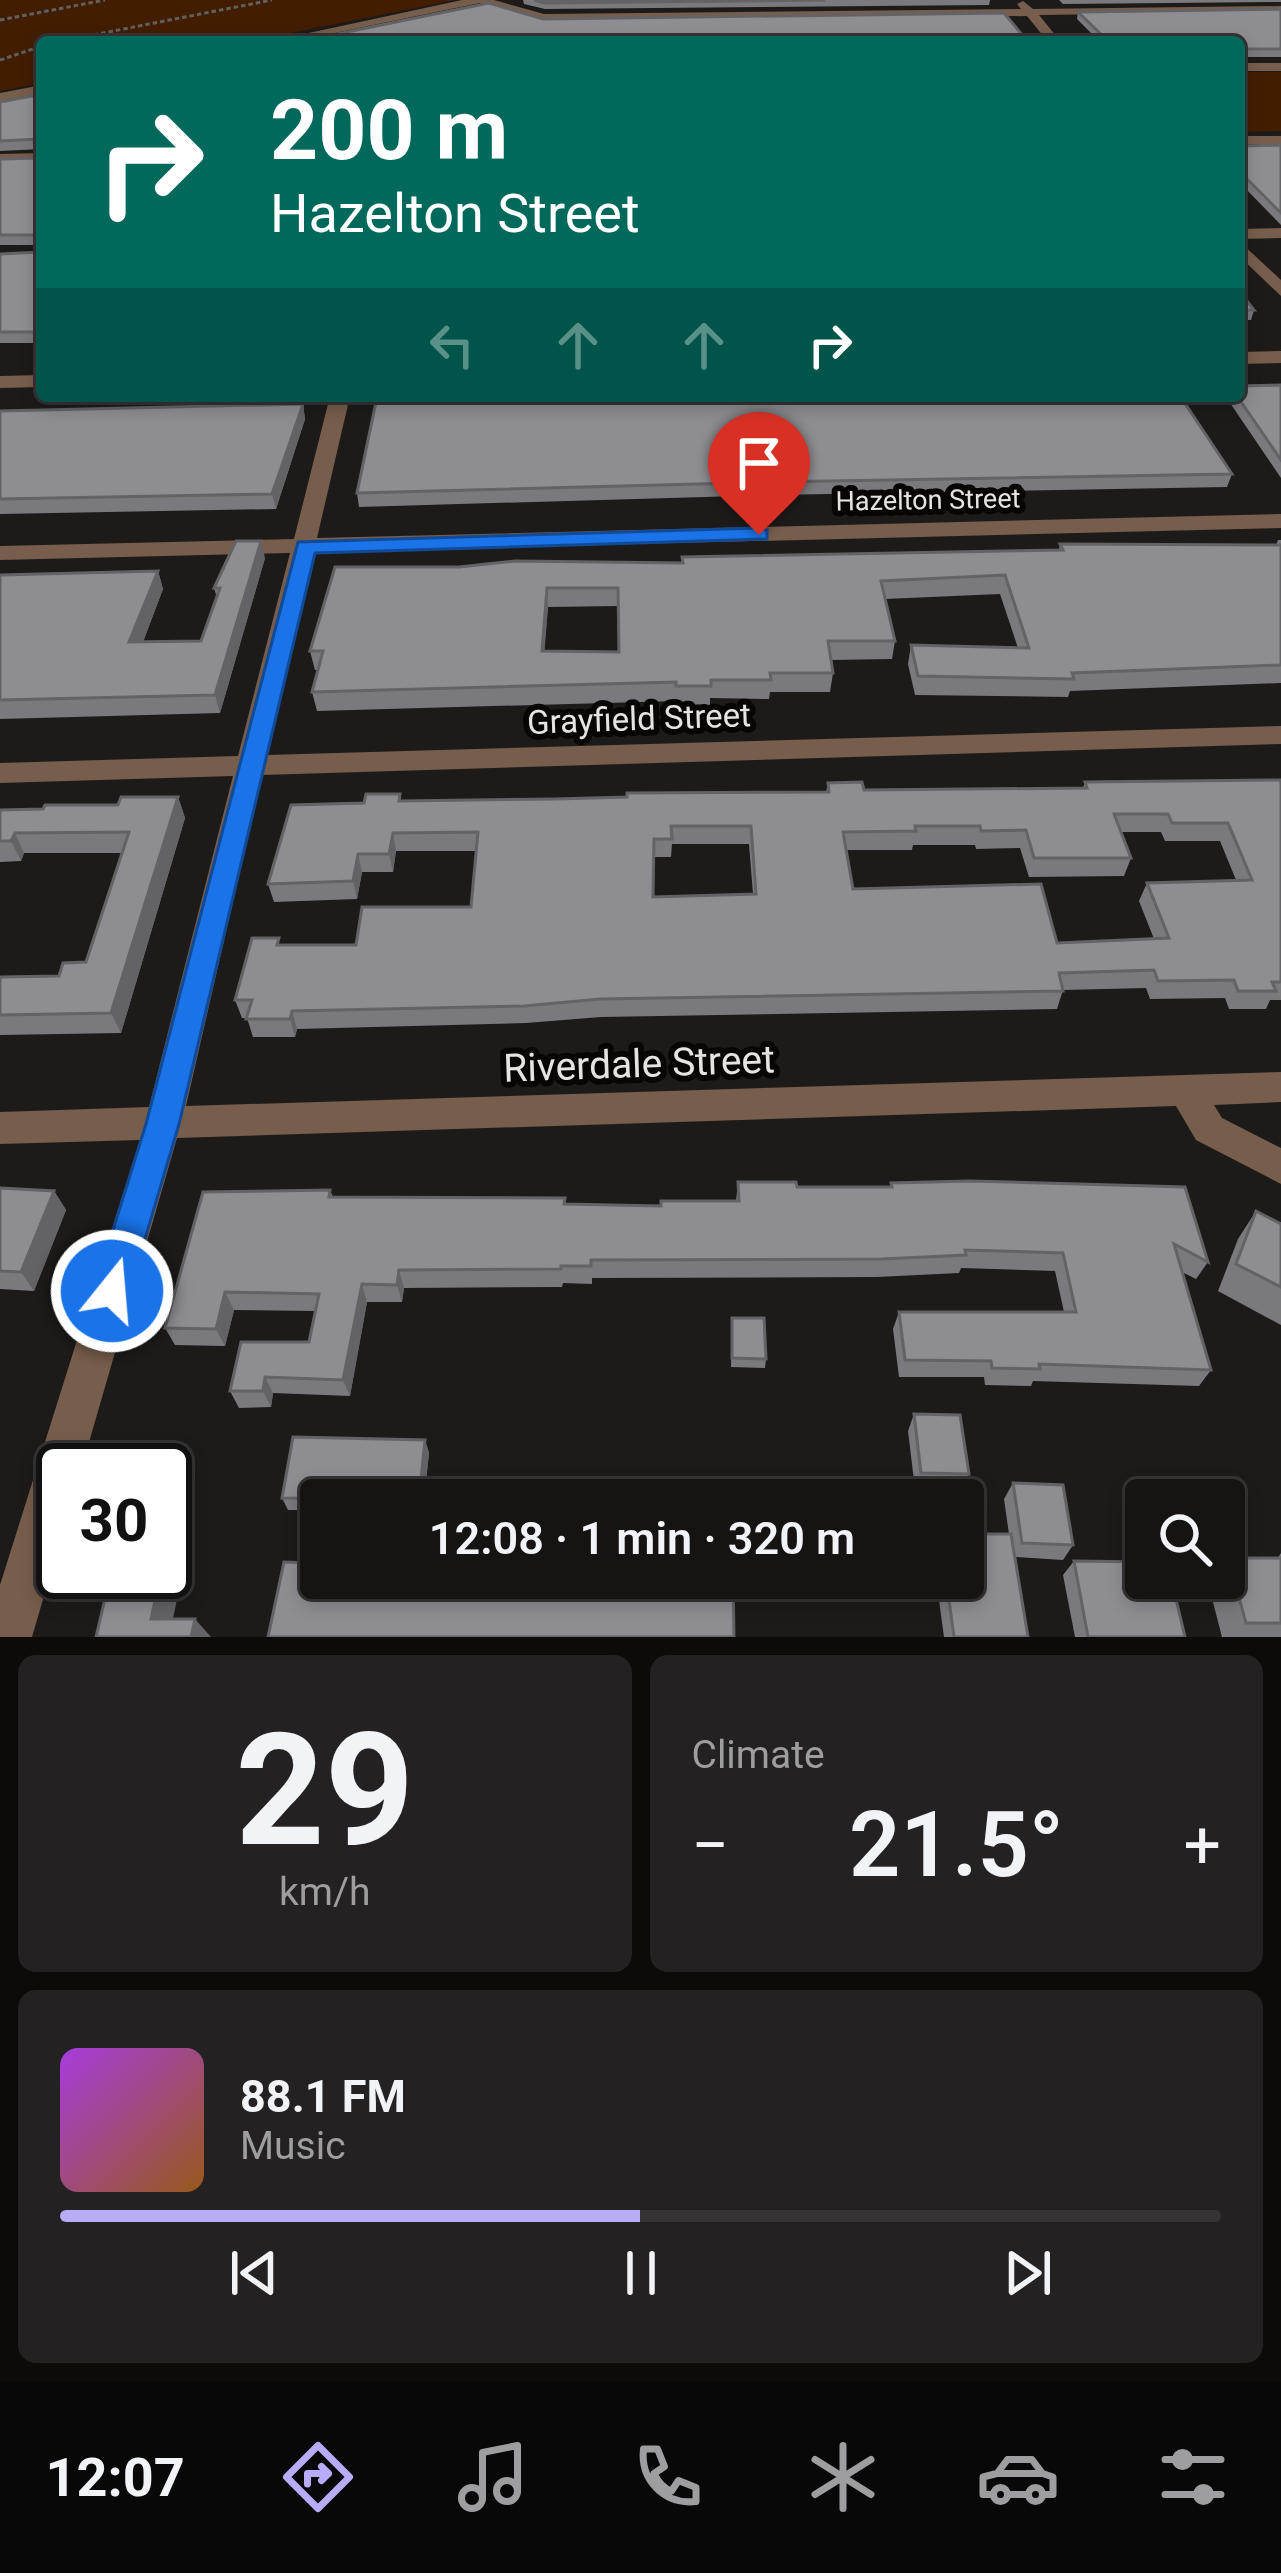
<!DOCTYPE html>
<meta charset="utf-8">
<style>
:root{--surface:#161413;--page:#232121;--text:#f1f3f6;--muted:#9e9ea0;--line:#353333;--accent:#b8abf7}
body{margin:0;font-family:Roboto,sans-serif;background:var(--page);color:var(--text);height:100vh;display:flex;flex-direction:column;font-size:45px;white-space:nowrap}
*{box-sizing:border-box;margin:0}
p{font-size:39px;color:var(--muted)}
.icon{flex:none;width:66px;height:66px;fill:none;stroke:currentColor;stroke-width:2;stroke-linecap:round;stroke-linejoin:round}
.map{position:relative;height:1637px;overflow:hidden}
.sheet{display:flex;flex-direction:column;gap:18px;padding:18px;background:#0c0b0a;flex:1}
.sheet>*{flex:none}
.guide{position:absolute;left:36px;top:36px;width:1209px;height:366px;border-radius:12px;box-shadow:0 6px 18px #0003,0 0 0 3px var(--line);background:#00695c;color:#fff;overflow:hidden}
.fabs{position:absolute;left:1125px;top:1479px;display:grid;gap:24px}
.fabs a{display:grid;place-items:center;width:120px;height:120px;border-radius:12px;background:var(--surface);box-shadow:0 6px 18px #0003,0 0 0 3px var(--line);font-size:60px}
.speed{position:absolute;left:36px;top:1443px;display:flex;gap:24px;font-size:60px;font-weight:700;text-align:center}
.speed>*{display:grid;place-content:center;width:156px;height:156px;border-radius:50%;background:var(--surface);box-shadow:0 6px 18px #0003,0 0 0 3px var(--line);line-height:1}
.speed .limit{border:6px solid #111;border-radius:18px;background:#fff;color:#111}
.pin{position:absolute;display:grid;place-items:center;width:102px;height:102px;color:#fff;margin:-123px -51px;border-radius:50% 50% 50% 0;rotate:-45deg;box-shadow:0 0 12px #0007}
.pin .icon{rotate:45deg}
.me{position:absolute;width:132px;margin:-66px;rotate:17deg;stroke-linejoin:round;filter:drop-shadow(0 0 9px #0008)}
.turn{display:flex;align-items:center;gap:42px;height:252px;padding:0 36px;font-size:54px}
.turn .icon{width:156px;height:156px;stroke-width:2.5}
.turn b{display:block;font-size:84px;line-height:102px}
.lanes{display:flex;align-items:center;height:114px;padding:0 36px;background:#0003;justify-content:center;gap:60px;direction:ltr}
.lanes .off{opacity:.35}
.big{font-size:90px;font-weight:600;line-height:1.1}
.sheet .tile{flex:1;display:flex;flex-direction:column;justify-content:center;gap:18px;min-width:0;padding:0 42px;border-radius:18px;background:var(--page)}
.sheet .dial{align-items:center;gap:0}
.dial b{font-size:156px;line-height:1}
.song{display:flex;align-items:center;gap:36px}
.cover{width:144px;height:144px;border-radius:18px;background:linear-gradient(135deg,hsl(280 70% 55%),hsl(30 70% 35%))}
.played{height:12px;border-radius:6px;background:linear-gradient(90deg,var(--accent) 50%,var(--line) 50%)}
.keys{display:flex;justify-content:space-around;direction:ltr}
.heat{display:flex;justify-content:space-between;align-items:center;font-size:66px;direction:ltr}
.sheet .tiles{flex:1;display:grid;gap:18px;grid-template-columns:1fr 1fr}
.tile:last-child{grid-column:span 2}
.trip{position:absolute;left:300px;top:1479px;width:684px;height:120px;border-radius:12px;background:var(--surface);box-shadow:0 6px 18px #0003,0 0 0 3px var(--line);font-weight:600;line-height:120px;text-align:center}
.menu{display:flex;height:192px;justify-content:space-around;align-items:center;background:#090808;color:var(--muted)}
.menu .icon{width:84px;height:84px}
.menu .active{color:var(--accent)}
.menu b{font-size:54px;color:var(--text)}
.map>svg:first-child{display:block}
.green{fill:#421d00}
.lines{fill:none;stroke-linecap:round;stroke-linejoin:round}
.path{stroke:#62605e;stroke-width:3;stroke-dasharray:4.5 3;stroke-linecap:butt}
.street{fill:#775d4b;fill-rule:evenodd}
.wall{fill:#7a797d;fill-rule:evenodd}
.shaded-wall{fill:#636366}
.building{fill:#8e8d91;stroke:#636366;stroke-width:3;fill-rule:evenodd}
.route{fill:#1a73e8;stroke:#114b97;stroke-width:3}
.labels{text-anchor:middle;stroke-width:12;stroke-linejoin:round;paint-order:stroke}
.far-street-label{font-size:27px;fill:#e6e4e2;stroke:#070605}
.street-label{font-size:33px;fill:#e6e4e2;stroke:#070605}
.near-street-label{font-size:39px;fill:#e6e4e2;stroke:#070605}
</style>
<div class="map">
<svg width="1281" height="1637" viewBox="0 0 1281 1637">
<rect width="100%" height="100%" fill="#1d1b19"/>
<g class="green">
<path d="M 0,0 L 455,0 L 246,42 L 42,42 L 42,83 L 0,91 Z"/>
<path d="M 1239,72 L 1281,72 L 1281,131 L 1239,132 Z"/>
</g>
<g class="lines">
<g class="path">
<path d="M 0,20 L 105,0"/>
<path d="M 57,42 L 272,0"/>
<path d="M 0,60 L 42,46"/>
</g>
<g class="street">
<path d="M 462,0 L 494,0 L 544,14 L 1021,9 L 1017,4 L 1023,1 L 1033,9 L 1281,6 L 1281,12 L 1039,15 L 1061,42 L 1048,42 L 1027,16 L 543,22 L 480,3 L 291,42 L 267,42 Z"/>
<rect x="1239" y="63" width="42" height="8"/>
<path d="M 42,85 L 42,93 L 0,101 L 0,93 Z"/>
<rect x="1239" y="136" width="42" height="8"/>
<path d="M 42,153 L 42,163 L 0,164 L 0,154 Z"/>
<path d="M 1281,228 L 1281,238 L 1239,239 L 1239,229 Z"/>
<path d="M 1239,241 L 1281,280 L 1281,296 L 1239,256 Z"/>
<path d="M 1281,351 L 1281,363 L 1239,364 L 1239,352 Z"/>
<path d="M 42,375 L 42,387 L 0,388 L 0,376 Z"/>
<path d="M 330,396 L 350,396 L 317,538 L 1281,514 L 1281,528 L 314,552 L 267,755 L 1281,726 L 1281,744 L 262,775 L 186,1106 L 1281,1072 L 1281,1102 L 1214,1105 L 1222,1118 L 1281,1148 L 1281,1184 L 1196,1140 L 1176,1106 L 177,1138 L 81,1470 L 63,1470 L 63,1531 L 32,1637 L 0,1637 L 0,1585 L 140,1140 L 0,1144 L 0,1112 L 149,1107 L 233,776 L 0,783 L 0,763 L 238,756 L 290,553 L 0,560 L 0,546 L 294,539 Z"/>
</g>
</g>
<g class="wall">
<path d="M 523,0 L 990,0 L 989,5 L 545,9 L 524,4 Z"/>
<path d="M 1059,0 L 1281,0 L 1281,2 L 1063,4 Z"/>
<path d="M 1281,9 L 1281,57 L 1239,57 L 1239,42 L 1100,42 L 1077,19 L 1078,12 Z"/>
<path d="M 42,94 L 42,149 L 0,151 L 0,102 Z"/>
<path d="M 1281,145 L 1281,225 L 1239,182 L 1239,146 Z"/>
<path d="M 42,156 L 42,245 L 0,245 L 0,159 L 39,158 Z"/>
<path d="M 42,252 L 42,343 L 0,343 L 0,254 Z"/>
<path d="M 1239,291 L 1254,310 L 1251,320 L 1239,320 Z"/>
<path d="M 1281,385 L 1281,478 L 1226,397 L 1239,396 Z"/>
<path d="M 376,402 L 1232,474 L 1227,487 L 771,495 L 359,507 L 357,493 Z"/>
<path d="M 303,404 L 305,419 L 276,509 L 0,514 L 0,411 Z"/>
<path d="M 1278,540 L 1281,540 L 1281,683 L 1070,691 L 1068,697 L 915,695 L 908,664 L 911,645 L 1018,648 L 1000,594 L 885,599 L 895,641 L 892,659 L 830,660 L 833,673 L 830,692 L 770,692 L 769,699 L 710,698 L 710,705 L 676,705 L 676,701 L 317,711 L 312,692 L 318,670 L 315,670 L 310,651 L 459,567 L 683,563 L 1059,550 L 1060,544 L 1276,545 ZM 618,606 L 619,652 L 544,651 L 548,607 Z"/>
<path d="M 265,558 L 220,713 L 0,719 L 0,575 L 158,571 L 163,589 L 143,642 L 201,641 L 217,598 L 214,588 Z"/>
<path d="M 1281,780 L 1281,1000 L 1270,1000 L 1266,1009 L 1229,1009 L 1225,998 L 1150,999 L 1146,988 L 1063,990 L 1057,1009 L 601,1017 L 526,1023 L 297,1029 L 295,1037 L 253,1037 L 247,1018 L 242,1018 L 235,1000 L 281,945 L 356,945 L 471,907 L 477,851 L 396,851 L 393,872 L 362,872 L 357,899 L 274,902 L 268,884 L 364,803 L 400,794 L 401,801 L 555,799 L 826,792 L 828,783 L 864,790 L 1083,788 L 1085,782 ZM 1121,832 L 1161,832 L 1165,841 L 1220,841 L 1236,880 L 1147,883 L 1139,901 L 1154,939 L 1057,943 L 853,889 L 846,850 L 912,850 L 913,845 L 975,845 L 976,849 L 1020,848 L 1029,877 L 1124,876 L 1131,858 ZM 672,844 L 749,844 L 753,894 L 653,897 L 654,857 L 671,857 Z"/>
<path d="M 178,797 L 185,818 L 121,1033 L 0,1035 L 0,977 L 59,976 L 86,962 L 122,853 L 24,853 L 21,861 L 0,862 L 0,810 L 118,805 Z"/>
<path d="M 738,1182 L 797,1187 L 890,1187 L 891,1183 L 1185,1187 L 1208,1262 L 1196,1279 L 1182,1272 L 1211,1370 L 1199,1386 L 1033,1381 L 1031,1386 L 985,1385 L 984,1377 L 899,1377 L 893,1329 L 899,1312 L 1064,1312 L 1055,1271 L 961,1268 L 959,1273 L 877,1277 L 592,1278 L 592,1284 L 563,1283 L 562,1287 L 404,1288 L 402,1302 L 367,1302 L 350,1396 L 273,1393 L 271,1407 L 239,1408 L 230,1391 L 309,1342 L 316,1311 L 234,1310 L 225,1346 L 175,1345 L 165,1328 L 330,1190 L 333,1197 L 661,1206 L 736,1201 Z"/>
<path d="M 0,1188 L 54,1191 L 66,1210 L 34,1291 L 0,1289 Z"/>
<path d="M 1256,1211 L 1281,1224 L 1281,1325 L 1218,1291 L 1238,1239 Z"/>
<path d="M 732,1318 L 766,1359 L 765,1368 L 731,1367 Z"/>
<path d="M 914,1414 L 969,1474 L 962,1490 L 915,1489 L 908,1431 Z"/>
<path d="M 425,1440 L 429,1453 L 424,1500 L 321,1500 L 321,1510 L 288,1510 L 282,1498 Z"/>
<path d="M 1013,1483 L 1073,1545 L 1063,1560 L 1015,1557 L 1028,1637 L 944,1637 L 936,1578 L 963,1578 L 1009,1534 L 1004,1499 Z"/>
<path d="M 1281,1553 L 1281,1637 L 1222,1637 L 1207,1579 L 1224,1578 L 1224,1562 L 1228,1558 L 1278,1558 Z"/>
<path d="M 1074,1561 L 1185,1637 L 1075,1637 L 1063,1575 Z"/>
</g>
<g class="shaded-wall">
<path d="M 303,404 L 305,419 L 276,509 L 272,494 Z"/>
<path d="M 261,541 L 265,558 L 220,713 L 215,695 Z"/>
<path d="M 158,571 L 163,589 L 136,660 L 129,642 Z"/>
<path d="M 547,588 L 548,607 L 543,670 L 542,651 Z"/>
<path d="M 178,797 L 185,818 L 121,1033 L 111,1013 Z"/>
<path d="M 15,833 L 24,853 L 21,861 L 11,841 Z"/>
<path d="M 393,833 L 396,851 L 393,872 L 389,854 Z"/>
<path d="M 358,854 L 362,872 L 357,899 L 353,881 Z"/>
<path d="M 292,1011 L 297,1029 L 295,1037 L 290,1019 Z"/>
<path d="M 54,1191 L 66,1210 L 34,1291 L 21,1272 Z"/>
<path d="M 399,1270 L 404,1288 L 402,1302 L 397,1285 Z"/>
<path d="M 362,1284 L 367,1302 L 350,1396 L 343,1380 Z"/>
<path d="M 225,1292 L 234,1310 L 225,1346 L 216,1329 Z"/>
<path d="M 265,1377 L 273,1393 L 271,1407 L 263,1391 Z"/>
<path d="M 425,1440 L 429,1453 L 424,1500 L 419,1500 Z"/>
<path d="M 179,1493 L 195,1515 L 169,1637 L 151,1619 L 161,1572 L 165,1572 L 165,1554 Z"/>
<path d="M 195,1619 L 211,1637 L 191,1637 Z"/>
</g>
<g class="building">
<path d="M 534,0 L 825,0 L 544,3 Z"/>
<path d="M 489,3 L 543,19 L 1004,13 L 1028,42 L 333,42 L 337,34 Z"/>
<path d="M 1281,9 L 1281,49 L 1239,49 L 1239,42 L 1109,42 L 1078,12 Z"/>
<path d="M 42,94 L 42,148 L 39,139 L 0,141 L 0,102 Z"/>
<path d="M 1281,145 L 1281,213 L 1239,171 L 1239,146 Z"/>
<path d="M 42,156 L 42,238 L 39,235 L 0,235 L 0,159 L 39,158 Z"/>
<path d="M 42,252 L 42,332 L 0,332 L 0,254 Z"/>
<path d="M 1239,291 L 1254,310 L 1239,310 Z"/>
<path d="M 1281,385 L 1281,460 L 1237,396 L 1239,396 L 1239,386 Z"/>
<path d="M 649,396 L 1180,396 L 1232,474 L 772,482 L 357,493 L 376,402 Z"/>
<path d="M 303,404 L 272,494 L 0,499 L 0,411 Z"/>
<path d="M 236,541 L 261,541 L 215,695 L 0,700 L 0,575 L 158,571 L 129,642 L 201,641 L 220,588 L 214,588 Z"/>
<path d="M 1060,544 L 1281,545 L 1281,665 L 1072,673 L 1074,679 L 918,676 L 911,645 L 1029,648 L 1005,575 L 881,581 L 895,641 L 828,641 L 833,673 L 770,673 L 771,680 L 711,680 L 711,686 L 676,686 L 676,682 L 312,692 L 323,651 L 310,651 L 335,567 L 459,567 L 515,561 L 683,563 L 682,557 L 1063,550 ZM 547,588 L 618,588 L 619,652 L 542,651 Z"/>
<path d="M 1281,780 L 1281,982 L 1272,982 L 1276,991 L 1238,991 L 1234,980 L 1158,981 L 1154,970 L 1059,973 L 1063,991 L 600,999 L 524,1006 L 292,1011 L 290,1019 L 246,1019 L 252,1000 L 235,1000 L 252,938 L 279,938 L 277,945 L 356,945 L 362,907 L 471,907 L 478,832 L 393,833 L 389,854 L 358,854 L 353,881 L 268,884 L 291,805 L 364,803 L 366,794 L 400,794 L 399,801 L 555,799 L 627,797 L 627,793 L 829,792 L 828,783 L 862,782 L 864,790 L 1087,788 L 1085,782 ZM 1114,814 L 1168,814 L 1172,823 L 1228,823 L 1252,880 L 1147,883 L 1169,938 L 1057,943 L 1041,884 L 853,889 L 843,832 L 916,831 L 915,826 L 980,826 L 981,831 L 1026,830 L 1034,858 L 1131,858 ZM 671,826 L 751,826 L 756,894 L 653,897 L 654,839 L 672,839 Z"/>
<path d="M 121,797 L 178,797 L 111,1013 L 0,1015 L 0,977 L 59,976 L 63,963 L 86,962 L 129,832 L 15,833 L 11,841 L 0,841 L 0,810 L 43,809 L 45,805 L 118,805 Z"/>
<path d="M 970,1181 L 1185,1187 L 1208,1262 L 1174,1244 L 1211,1370 L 1039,1364 L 1040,1369 L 992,1368 L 991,1361 L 905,1360 L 899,1312 L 1076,1312 L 1063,1253 L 965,1250 L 966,1255 L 882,1259 L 591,1260 L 591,1266 L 561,1266 L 561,1269 L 399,1270 L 397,1285 L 362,1284 L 343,1380 L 265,1377 L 263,1391 L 230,1391 L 241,1342 L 309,1342 L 319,1294 L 225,1292 L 216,1329 L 165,1328 L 203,1192 L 330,1190 L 329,1197 L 565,1198 L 564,1204 L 661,1206 L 661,1201 L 739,1201 L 738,1182 L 796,1182 L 797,1187 L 892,1187 L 891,1183 Z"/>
<path d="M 0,1188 L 54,1191 L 21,1272 L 0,1271 Z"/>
<path d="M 1256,1211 L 1281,1224 L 1281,1287 L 1236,1264 Z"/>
<path d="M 732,1318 L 764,1318 L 766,1359 L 732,1358 Z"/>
<path d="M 914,1414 L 960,1415 L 969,1474 L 921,1473 Z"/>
<path d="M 293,1437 L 425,1440 L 419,1499 L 282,1498 Z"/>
<path d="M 1013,1483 L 1063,1485 L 1073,1545 L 1022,1543 Z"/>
<path d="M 165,1493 L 179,1493 L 165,1554 Z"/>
<path d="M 963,1534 L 1011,1534 L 1028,1637 L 954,1637 L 946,1578 L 963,1578 Z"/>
<path d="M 317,1541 L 321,1542 L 321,1578 L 366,1578 L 480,1587 L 481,1578 L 733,1578 L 734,1637 L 268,1637 L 284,1562 L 313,1563 Z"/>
<path d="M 1228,1558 L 1281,1558 L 1281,1623 L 1246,1623 Z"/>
<path d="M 1074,1561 L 1146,1562 L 1146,1578 L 1171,1578 L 1185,1637 L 1088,1637 Z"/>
<path d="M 100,1572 L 161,1572 L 151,1619 L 195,1619 L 191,1637 L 96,1637 L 107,1590 L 95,1590 Z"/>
</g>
<path class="route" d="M 759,528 L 767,530 L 767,539 L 315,553 L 179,1124 L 126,1303 L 112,1309 L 99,1303 L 94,1291 L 146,1124 L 298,542 Z"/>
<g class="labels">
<g class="far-street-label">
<text transform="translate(928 500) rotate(-1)" y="9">Hazelton Street</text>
</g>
<g class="street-label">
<text transform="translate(639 718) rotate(-2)" y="12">Grayfield Street</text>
</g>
<g class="near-street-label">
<text transform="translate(639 1063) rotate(-2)" y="14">Riverdale Street</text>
</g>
</g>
</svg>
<div class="fabs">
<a><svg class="icon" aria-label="search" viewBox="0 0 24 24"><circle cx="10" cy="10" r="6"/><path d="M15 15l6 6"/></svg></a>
</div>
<div class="speed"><div class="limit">30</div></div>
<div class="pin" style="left:759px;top:535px;background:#d93025"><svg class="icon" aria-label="arrive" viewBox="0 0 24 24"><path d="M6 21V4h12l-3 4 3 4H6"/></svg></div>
<svg class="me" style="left:112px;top:1291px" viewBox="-20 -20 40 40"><circle r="17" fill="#1a73e8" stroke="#fff" stroke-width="3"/><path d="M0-11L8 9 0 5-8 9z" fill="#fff"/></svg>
<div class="trip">12:08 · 1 min · 320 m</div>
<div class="guide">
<div class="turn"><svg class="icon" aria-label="right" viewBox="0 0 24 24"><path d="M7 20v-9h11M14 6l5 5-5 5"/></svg><div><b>200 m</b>Hazelton Street</div></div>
<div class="lanes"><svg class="icon off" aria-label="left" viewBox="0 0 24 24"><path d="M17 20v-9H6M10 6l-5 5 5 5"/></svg><svg class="icon off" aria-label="ahead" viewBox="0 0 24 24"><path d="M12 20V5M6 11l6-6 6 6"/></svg><svg class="icon off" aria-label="ahead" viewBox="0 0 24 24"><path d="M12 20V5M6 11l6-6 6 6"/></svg><svg class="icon" aria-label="right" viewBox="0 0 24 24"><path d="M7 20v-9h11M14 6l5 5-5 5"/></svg></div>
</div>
</div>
<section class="sheet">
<div class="tiles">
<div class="tile dial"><b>29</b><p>km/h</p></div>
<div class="tile"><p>Climate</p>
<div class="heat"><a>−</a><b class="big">21.5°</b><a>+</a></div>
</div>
<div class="tile">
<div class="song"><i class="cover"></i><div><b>88.1 FM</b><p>Music</p></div></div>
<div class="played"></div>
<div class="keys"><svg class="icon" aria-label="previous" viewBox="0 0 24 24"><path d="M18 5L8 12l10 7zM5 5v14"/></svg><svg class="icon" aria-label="pause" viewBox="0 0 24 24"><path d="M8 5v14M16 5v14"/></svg><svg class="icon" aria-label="next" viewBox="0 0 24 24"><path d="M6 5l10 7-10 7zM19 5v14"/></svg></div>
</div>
</div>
</section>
<nav class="menu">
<b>12:07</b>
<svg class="icon active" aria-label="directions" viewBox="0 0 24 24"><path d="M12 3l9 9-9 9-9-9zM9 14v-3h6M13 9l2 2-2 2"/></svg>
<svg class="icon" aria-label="music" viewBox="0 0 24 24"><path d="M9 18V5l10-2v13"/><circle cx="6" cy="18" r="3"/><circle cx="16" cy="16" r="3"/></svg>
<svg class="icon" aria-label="phone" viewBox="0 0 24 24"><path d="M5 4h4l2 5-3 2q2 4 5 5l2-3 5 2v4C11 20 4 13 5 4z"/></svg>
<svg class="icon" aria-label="climate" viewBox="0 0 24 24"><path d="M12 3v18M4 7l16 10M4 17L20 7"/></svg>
<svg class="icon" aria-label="car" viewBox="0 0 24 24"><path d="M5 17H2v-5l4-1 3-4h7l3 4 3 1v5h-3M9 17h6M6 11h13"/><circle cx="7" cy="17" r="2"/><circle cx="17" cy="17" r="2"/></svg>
<svg class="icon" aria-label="filters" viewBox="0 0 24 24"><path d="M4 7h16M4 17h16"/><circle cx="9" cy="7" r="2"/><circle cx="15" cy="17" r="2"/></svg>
</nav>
